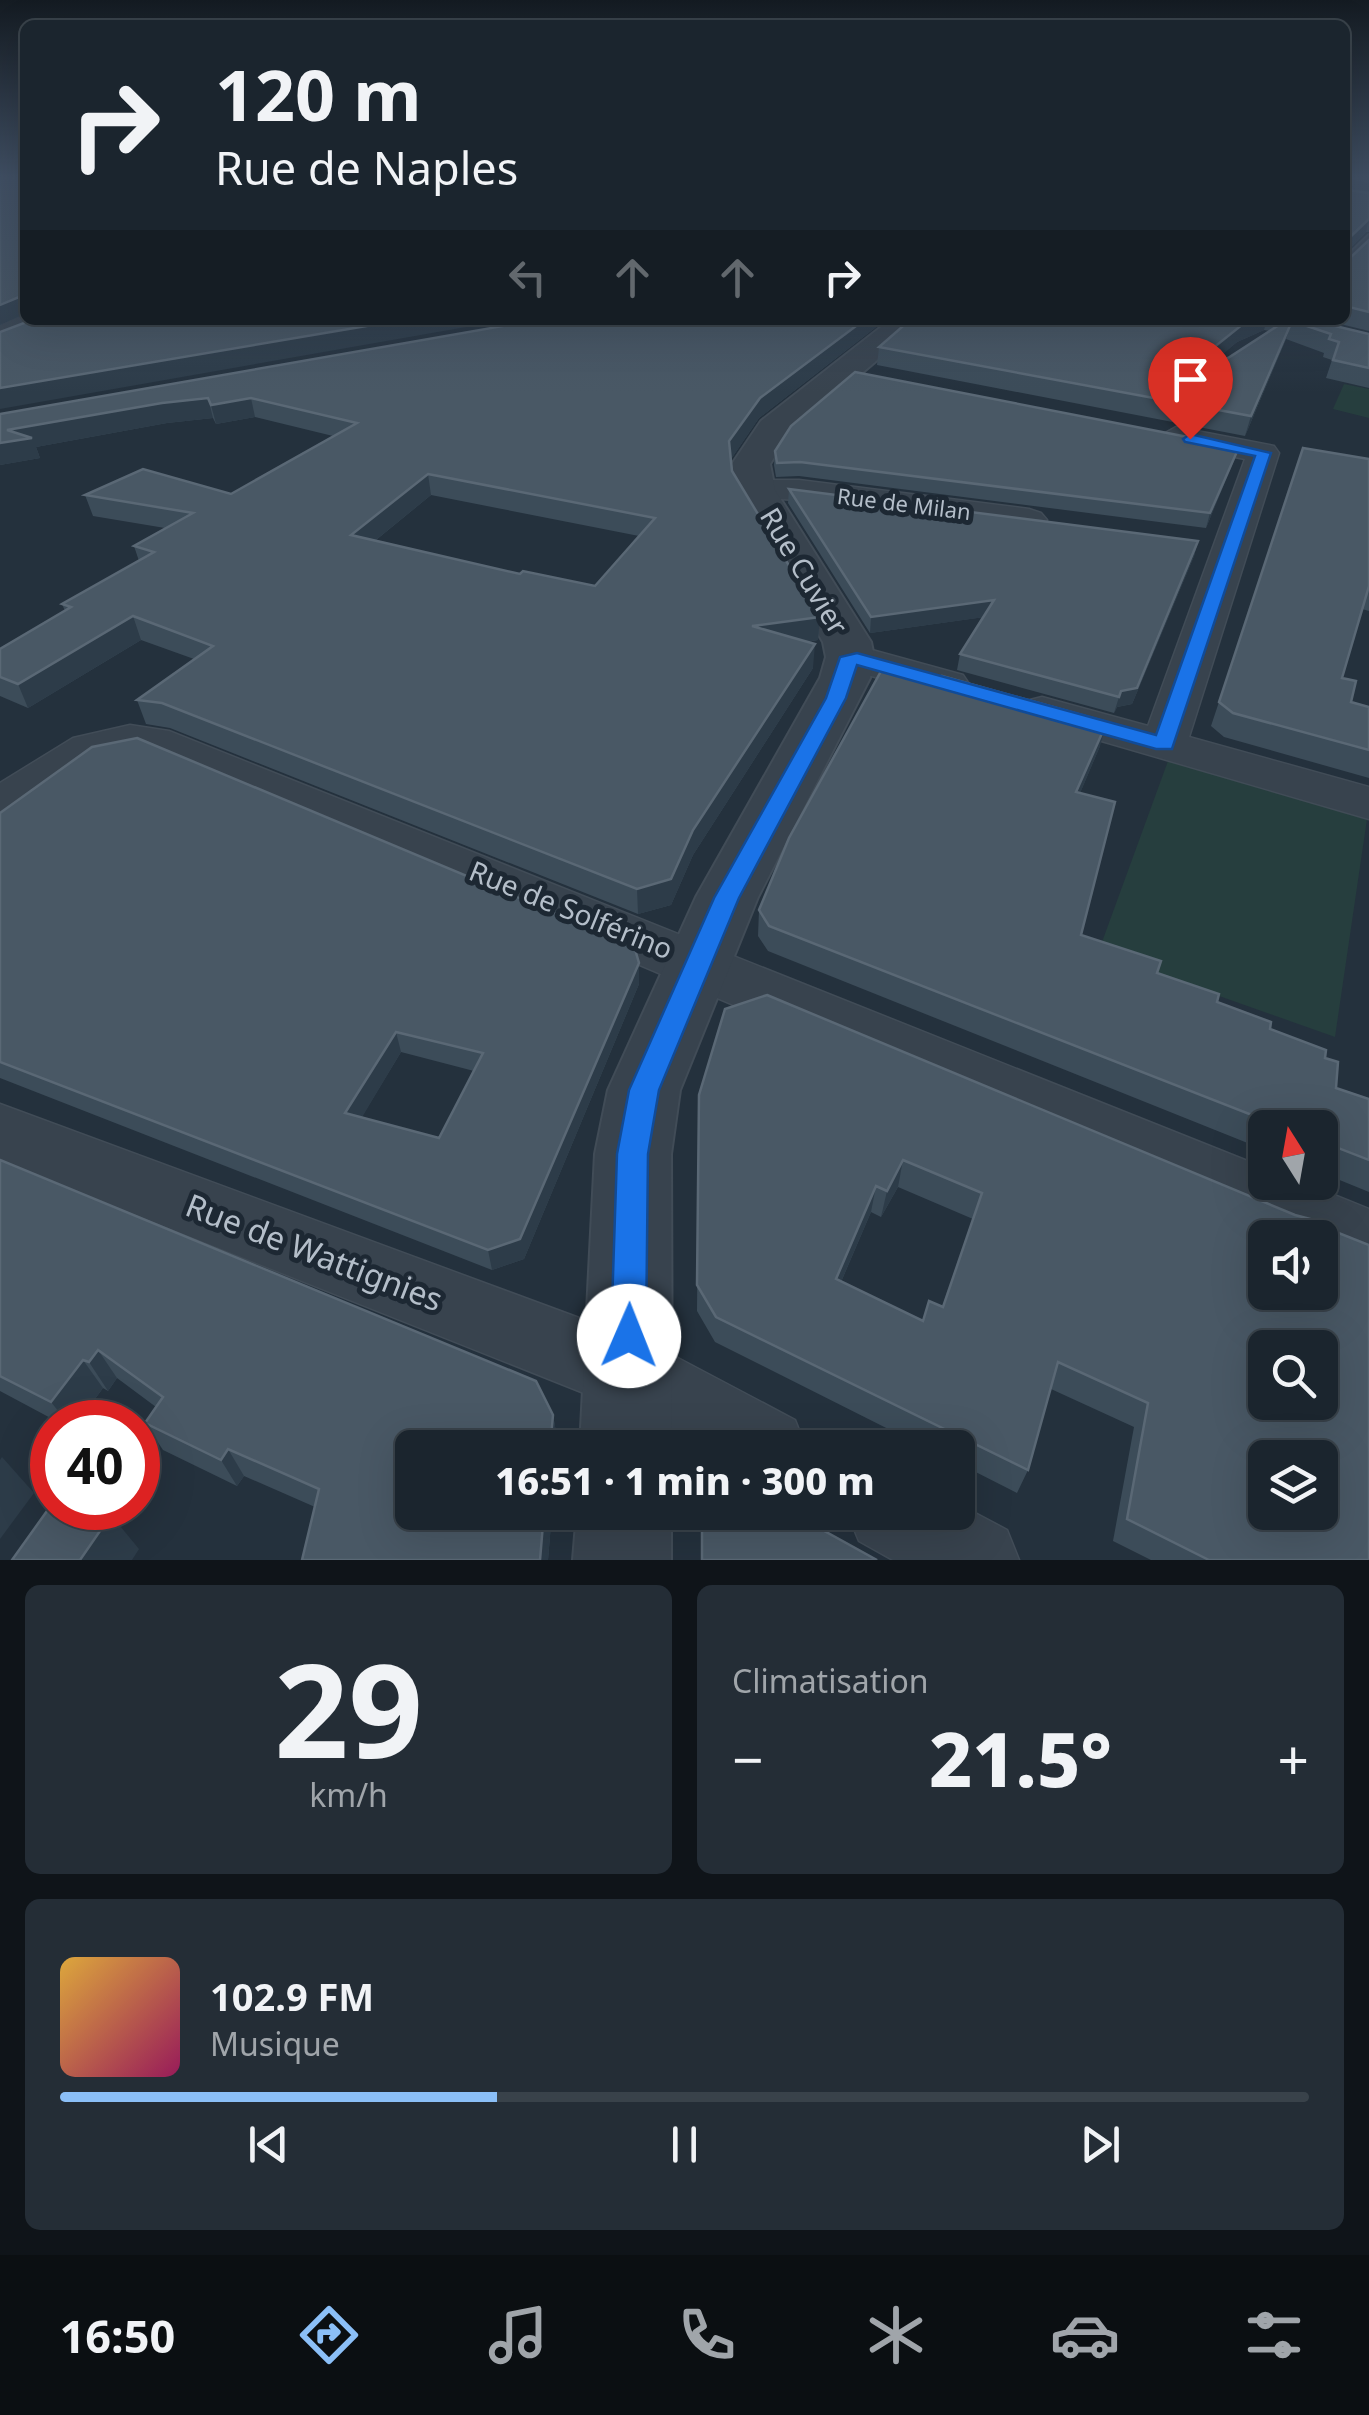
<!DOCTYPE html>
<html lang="fr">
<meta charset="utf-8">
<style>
:root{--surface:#1b252e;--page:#242d36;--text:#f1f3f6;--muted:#a0a5aa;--line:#39424a;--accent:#8bbff7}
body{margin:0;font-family:"Noto Sans",sans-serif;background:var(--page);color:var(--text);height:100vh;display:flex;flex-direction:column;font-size:38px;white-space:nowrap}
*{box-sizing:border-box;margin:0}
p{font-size:32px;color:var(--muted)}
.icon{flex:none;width:55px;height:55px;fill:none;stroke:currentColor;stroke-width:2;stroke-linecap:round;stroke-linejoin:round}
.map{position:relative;height:1560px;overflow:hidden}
.sheet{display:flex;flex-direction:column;gap:25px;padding:25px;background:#0f1419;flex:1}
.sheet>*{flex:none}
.hud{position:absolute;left:20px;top:20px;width:1330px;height:305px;border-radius:15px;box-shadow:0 10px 40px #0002,0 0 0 2px var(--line);background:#1b252e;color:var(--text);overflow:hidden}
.needle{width:65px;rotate:349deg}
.buttons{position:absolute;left:1248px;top:1110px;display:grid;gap:20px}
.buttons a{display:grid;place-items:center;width:90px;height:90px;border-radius:15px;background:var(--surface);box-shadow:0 10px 40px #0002,0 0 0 2px var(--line);font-size:50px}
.speed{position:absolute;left:30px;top:1400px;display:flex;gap:20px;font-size:50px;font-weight:700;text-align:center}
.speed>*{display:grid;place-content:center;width:130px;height:130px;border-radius:50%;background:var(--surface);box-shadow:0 10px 40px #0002,0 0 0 2px var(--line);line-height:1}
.speed .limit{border:15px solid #d22;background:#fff;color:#111}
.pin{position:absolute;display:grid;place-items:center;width:85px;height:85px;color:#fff;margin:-102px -42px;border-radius:50% 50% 50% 0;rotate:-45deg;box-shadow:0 0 10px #0007}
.pin .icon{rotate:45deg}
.me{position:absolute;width:110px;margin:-55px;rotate:1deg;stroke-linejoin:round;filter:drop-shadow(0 0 8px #0008)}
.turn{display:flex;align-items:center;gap:35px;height:210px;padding:0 30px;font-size:45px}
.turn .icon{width:130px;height:130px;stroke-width:2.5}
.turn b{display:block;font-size:70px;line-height:85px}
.lanes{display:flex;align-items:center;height:95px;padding:0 30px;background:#0003;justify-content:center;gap:50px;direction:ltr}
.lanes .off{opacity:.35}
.big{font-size:75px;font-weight:800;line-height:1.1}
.sheet .widget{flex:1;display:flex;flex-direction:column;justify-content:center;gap:15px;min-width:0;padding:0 35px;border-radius:15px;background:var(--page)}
.sheet .dial{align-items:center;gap:0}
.dial b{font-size:130px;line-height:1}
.song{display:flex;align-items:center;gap:30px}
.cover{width:120px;height:120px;border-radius:15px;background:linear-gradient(135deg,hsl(40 70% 55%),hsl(330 70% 35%))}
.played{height:10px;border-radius:5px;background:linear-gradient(90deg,var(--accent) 35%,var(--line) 35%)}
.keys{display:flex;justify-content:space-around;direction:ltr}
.heat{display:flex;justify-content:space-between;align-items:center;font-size:55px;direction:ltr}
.sheet .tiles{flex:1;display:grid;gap:25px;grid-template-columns:1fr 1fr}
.widget:last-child{grid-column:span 2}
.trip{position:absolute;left:395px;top:1430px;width:580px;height:100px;border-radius:15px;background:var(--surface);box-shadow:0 10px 40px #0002,0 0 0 2px var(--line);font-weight:800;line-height:100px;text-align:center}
.dock{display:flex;height:160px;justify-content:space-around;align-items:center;background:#0b0f12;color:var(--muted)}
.dock .icon{width:70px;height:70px}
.dock .active{color:var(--accent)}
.dock b{font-size:45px;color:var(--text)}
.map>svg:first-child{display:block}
.green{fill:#263e3e}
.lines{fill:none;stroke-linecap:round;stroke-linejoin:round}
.service-casing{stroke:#414c57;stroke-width:4}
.minor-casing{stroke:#414c57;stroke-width:3}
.tertiary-casing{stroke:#414c57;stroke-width:4}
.service{fill:#38434e;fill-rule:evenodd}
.minor{fill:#38434e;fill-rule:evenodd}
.tertiary{fill:#38434e;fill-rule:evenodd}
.wall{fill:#3c4c59;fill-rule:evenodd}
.shaded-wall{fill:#2d3c49}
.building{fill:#495865;stroke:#5a6875;stroke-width:2.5;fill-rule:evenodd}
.route{fill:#1a73e8;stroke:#114b97;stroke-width:2.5}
.labels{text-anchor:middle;stroke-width:10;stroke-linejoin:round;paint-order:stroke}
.far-street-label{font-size:22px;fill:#b4bec9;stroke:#1d2833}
.street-label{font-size:28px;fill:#b4bec9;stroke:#1d2833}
.near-street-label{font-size:32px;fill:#b4bec9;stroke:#1d2833}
</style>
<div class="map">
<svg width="1369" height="1560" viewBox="0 0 1369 1560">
<rect width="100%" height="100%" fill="#24313d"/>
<g class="green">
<path d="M 1344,384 L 1369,389 L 1369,418 L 1333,409 Z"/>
<path d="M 1168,761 L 1367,819 L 1335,1037 L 1098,953 Z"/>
</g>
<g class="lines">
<g class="service-casing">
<path id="service" d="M 1369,235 L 1369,245 L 1345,270 L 1345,258 Z"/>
</g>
<g class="minor-casing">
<g id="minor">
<path d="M 1176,427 L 1274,446 L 1279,453 L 1189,737 L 1369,787 L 1369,819 L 1026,719 L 1020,710 L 1026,701 L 1042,697 L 1148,726 L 1245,459 L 1165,443 L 1160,436 Z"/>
<path d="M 755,480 L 799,480 L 1029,509 L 1041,513 L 1047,520 L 1041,527 L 1029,531 L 799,500 L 743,497 L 738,490 L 743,483 Z"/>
<path d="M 850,644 L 963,675 L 969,684 L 963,693 L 948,697 L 835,666 L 829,657 L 835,648 Z"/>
<path d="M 130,725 L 169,731 L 1265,1168 L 1265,1182 L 1302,1182 L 1369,1209 L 1369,1274 L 1320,1255 L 1320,1238 L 1280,1238 L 145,754 C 82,750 54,808 0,823 L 0,783 L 73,738 Z"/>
<path d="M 0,1104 L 655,1346 L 795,1420 L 806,1448 L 688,1448 L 604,1401 L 0,1161 Z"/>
<path d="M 958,1504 L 1007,1530 L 1019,1560 L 893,1560 L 859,1541 L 847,1512 L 958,1512 Z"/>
</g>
</g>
<g class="tertiary-casing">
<g id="tertiary">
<path d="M 25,307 L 25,320 L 36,322 L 0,335 L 0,315 Z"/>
<path d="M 890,320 L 924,320 L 787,437 L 770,464 L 775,490 L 871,642 L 874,657 L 870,678 L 758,897 L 680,1090 L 671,1154 L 672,1448 L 580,1448 L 595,1154 L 608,1090 L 696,897 L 820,678 L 826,657 L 823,642 L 735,490 L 732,464 L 761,421 Z"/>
<path d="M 577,1512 L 671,1512 L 671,1560 L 573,1560 Z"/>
</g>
</g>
<use href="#service" class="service"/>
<use href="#minor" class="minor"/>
<use href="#tertiary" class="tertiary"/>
</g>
<g class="wall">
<path d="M 0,175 L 25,175 L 25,314 L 0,325 Z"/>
<path d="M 1345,175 L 1369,175 L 1369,232 L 1366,232 L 1349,249 L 1351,257 L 1369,240 L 1369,331 L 1324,320 L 1345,320 Z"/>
<path d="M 537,320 L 885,320 L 759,418 L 731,459 L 732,471 L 820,617 L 818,640 L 807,642 L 813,668 L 693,855 L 671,905 L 638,914 L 170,728 L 146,724 L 137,700 L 194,659 L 141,640 L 28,708 L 0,696 L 0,649 L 65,611 L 62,604 L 139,561 L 134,546 L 165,528 L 93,516 L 85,495 L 231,494 L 333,436 L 255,417 L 216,424 L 213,418 L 167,423 L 36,447 L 40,458 L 0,465 L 0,414 ZM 431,495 L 639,536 L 595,586 L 520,574 L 376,540 Z"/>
<path d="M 910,320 L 1310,320 L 1369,334 L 1369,388 L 1326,378 L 1332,360 L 1323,357 L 1324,353 L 1286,339 L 1245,436 L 877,365 L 879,347 ZM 1264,330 L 1270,331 L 1228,358 L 1214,361 L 1237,342 Z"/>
<path d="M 1239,447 L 1206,528 L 799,476 L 776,477 L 774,465 L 775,451 Z"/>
<path d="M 1303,448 L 1369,459 L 1369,611 L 1362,609 L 1342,678 L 1351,702 L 1369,707 L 1369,778 L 1224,737 L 1211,726 Z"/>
<path d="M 789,489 L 1198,541 L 1194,556 L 1132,704 L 1117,707 L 1114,713 L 957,670 L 960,654 L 984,617 L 870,633 L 788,503 Z"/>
<path d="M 1100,746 L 1080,793 L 1081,935 L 1217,1002 L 1325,1058 L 1336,1088 L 1369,1099 L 1369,1192 L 1320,1172 L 1320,1128 L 1265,1128 L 1265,1150 L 768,951 L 758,936 L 759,910 Z"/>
<path d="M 0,813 L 639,984 L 524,1259 L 492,1270 L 0,1078 ZM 401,1052 L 474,1071 L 439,1138 L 361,1118 Z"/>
<path d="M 699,1095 L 1295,1215 L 1369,1560 L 1151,1560 L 1113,1541 L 1134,1427 L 1051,1389 L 1028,1470 L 1017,1493 L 958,1463 L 958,1448 L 926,1448 L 715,1342 L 697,1311 ZM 898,1187 L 973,1219 L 943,1307 L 923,1321 L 841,1282 L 871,1212 L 881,1217 Z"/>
<path d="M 0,1160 L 553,1415 L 558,1443 L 412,1512 L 552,1512 L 548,1560 L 315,1507 L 244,1476 L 237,1486 L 163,1450 L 145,1423 L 156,1407 L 117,1378 L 108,1391 L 103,1388 L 78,1422 L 58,1422 L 0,1391 Z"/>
</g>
<g class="shaded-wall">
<path d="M 1369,219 L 1366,232 L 1345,253 L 1348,239 Z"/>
<path d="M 19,297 L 25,314 L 0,325 L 0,305 Z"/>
<path d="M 402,320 L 506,320 L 0,409 L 0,388 Z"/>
<path d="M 864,320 L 885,320 L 759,418 L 729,462 L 729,441 L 760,398 Z"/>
<path d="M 1251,320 L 1267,320 L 1264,330 L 1237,342 L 1203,371 L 1208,352 L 1243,324 Z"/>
<path d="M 1292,321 L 1286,339 L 1245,436 L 1251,416 Z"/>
<path d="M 208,398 L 213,418 L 167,423 L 36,447 L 40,458 L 0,465 L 0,443 L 7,430 L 162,403 Z"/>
<path d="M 251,398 L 255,417 L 216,424 L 211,405 Z"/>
<path d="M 1239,447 L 1234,461 L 1206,528 L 1210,513 Z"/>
<path d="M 428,474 L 431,495 L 355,557 L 351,535 Z"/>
<path d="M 1198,541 L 1194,556 L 1132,704 L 1117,707 L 1114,713 L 1119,697 Z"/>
<path d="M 994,600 L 992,616 L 870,633 L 871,617 Z"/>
<path d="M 133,616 L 141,640 L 28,708 L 18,684 Z"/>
<path d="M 820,617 L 818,640 L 751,650 L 752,626 Z"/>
<path d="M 815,644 L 813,668 L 693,855 L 671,905 L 638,914 L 637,889 Z"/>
<path d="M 1107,722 L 1100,746 L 1070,817 L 1076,792 Z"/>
<path d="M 639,963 L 639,984 L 524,1259 L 492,1270 L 488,1250 Z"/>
<path d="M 396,1032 L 401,1052 L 352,1134 L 345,1113 Z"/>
<path d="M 903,1160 L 898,1187 L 881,1217 L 887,1191 Z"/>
<path d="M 876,1186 L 871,1212 L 831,1305 L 836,1279 Z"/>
<path d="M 98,1350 L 117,1378 L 108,1391 L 89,1362 Z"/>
<path d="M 83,1360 L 103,1388 L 78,1422 L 67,1422 L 51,1402 Z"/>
<path d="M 553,1415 L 558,1443 L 557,1448 L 550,1448 Z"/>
<path d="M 228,1449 L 244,1476 L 237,1486 L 221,1460 Z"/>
<path d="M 2,1457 L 34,1493 L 0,1539 L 0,1460 Z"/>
<path d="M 544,1512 L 552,1512 L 548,1560 L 540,1560 Z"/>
<path d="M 111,1515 L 139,1549 L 132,1560 L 80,1560 Z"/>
</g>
<g class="building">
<path d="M 0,175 L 25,175 L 25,297 L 19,297 L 0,305 Z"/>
<path d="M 1345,175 L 1369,175 L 1369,182 L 1350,178 L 1347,190 L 1369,193 L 1369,219 L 1348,239 L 1351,257 L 1369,240 L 1369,312 L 1345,306 Z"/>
<path d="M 32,320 L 402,320 L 0,388 L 0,332 Z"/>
<path d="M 537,320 L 864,320 L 760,398 L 729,441 L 732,471 L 820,617 L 752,626 L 815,644 L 693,830 L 671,879 L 637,889 L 162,703 L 137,700 L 213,646 L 133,616 L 18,684 L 0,677 L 0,649 L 71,607 L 62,604 L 154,552 L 134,546 L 193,513 L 85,495 L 143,469 L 231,494 L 357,423 L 251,398 L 211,405 L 208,398 L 162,403 L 7,430 L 32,438 L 0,443 L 0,414 ZM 428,474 L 655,518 L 595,586 L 523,571 L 520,574 L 351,535 Z"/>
<path d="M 910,320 L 1251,320 L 1243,324 L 1208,352 L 1213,362 L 1228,358 L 1279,325 L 1279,320 L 1310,320 L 1369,334 L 1369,368 L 1333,360 L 1339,342 L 1329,339 L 1331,334 L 1292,321 L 1251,416 L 879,347 Z"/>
<path d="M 855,372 L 1239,447 L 1210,513 L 800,462 L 777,463 L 775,451 L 791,426 Z"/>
<path d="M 1303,448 L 1369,459 L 1369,586 L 1342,678 L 1356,681 L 1351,702 L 1369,707 L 1369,750 L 1233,713 L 1219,702 Z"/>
<path d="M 789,489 L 1198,541 L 1137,688 L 1121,691 L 1119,697 L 960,654 L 994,600 L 871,617 Z"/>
<path d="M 885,664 L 940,679 L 942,676 L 1107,722 L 1076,792 L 1115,802 L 1081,935 L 1161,961 L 1157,973 L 1219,994 L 1217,1002 L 1271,1022 L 1270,1029 L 1326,1050 L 1325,1058 L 1338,1062 L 1336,1088 L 1369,1099 L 1369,1160 L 1320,1141 L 1320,1128 L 1285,1128 L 769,926 L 759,910 L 789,838 Z"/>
<path d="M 137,738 L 634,946 L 639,963 L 520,1239 L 488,1250 L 0,1062 L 0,813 L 92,747 ZM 396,1032 L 483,1053 L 439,1138 L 345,1113 Z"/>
<path d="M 767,995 L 1295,1215 L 1333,1225 L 1336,1232 L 1369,1245 L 1369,1560 L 1209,1560 L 1127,1519 L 1148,1403 L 1058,1362 L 1028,1470 L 716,1317 L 697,1285 L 699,1095 L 725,1009 ZM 903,1160 L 982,1193 L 943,1307 L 929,1301 L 923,1321 L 836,1279 L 876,1186 L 887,1191 ZM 1265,1238 L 1320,1238 L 1320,1292 L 1265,1292 ZM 1265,1348 L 1320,1348 L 1320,1402 L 1265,1402 ZM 1265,1458 L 1320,1458 L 1320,1512 L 1265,1512 Z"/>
<path d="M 0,1160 L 536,1381 L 553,1415 L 550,1448 L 412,1448 L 412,1512 L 544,1512 L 540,1560 L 302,1560 L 319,1489 L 228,1449 L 221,1460 L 145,1423 L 163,1397 L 98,1350 L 89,1362 L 83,1360 L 51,1402 L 0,1376 Z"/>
<path d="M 52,1504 L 52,1508 L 96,1508 L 111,1515 L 80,1560 L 12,1560 Z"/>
<path d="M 702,1512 L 790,1512 L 877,1560 L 702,1560 Z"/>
</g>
<linearGradient id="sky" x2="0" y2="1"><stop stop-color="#141b22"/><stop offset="0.45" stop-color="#3f4e62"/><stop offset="1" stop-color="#3f4e62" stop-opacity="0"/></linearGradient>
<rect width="1369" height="393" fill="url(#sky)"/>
<path class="route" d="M 1190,434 L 1271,453 L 1172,749 L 1156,749 L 857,665 L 846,698 L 739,898 L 659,1090 L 648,1154 L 646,1336 L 641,1349 L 629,1354 L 616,1349 L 611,1336 L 617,1154 L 629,1090 L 714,898 L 826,698 L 840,657 L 857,653 L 1156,735 L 1255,456 L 1185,442 L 1183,439 Z"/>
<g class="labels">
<g class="far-street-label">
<text transform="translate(904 504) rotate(7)" y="8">Rue de Milan</text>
</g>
<g class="street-label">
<text transform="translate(804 571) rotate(59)" y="10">Rue Cuvier</text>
<text transform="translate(571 910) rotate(22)" y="10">Rue de Solférino</text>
</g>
<g class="near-street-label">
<text transform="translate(314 1253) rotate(21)" y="11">Rue de Wattignies</text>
</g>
</g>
</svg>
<div class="buttons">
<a><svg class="needle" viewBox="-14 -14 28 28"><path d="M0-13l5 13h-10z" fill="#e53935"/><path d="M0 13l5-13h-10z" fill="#a0a5aa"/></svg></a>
<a><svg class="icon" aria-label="sound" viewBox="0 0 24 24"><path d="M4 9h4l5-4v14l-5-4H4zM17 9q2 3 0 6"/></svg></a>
<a><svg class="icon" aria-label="search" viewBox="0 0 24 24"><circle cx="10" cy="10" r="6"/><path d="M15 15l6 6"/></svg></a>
<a><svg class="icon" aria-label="layers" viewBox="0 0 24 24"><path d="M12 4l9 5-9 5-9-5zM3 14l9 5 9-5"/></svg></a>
</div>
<div class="speed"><div class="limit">40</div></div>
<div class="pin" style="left:1190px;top:439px;background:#d93025"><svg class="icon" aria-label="arrive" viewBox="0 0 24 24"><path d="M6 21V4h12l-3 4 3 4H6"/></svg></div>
<svg class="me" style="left:629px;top:1336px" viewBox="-20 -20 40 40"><circle r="19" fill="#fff"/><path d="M0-13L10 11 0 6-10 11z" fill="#1a73e8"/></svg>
<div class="trip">16:51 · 1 min · 300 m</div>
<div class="hud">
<div class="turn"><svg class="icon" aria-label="right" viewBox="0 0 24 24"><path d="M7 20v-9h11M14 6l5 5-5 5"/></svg><div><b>120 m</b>Rue de Naples</div></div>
<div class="lanes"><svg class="icon off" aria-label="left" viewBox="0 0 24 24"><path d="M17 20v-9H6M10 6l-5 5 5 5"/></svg><svg class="icon off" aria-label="ahead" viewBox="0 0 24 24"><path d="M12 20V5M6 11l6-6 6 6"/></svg><svg class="icon off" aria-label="ahead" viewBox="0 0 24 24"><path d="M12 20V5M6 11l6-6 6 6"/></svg><svg class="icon" aria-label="right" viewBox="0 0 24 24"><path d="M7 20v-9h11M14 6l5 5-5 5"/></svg></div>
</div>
</div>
<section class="sheet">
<div class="tiles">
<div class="widget dial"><b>29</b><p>km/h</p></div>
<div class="widget"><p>Climatisation</p>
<div class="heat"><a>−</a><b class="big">21.5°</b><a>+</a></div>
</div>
<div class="widget">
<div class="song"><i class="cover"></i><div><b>102.9 FM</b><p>Musique</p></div></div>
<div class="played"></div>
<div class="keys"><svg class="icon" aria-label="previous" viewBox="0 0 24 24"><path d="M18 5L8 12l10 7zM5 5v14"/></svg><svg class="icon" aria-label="pause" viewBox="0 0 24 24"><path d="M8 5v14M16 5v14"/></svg><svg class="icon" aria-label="next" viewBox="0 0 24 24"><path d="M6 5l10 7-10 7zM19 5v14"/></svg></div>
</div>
</div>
</section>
<nav class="dock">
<b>16:50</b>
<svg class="icon active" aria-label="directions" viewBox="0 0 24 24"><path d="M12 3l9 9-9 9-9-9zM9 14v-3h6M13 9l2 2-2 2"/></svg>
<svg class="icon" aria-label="music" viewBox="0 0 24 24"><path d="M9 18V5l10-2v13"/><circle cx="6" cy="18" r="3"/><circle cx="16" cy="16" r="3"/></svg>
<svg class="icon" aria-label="phone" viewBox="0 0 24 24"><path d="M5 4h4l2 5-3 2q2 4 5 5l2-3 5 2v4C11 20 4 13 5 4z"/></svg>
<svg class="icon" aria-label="climate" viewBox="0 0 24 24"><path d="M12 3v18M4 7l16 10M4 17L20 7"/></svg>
<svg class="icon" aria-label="car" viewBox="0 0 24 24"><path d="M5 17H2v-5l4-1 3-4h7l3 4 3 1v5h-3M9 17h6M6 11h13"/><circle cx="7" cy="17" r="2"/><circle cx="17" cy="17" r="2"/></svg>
<svg class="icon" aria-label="filters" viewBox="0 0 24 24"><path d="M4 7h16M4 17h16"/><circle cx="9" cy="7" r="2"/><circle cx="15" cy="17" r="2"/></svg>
</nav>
